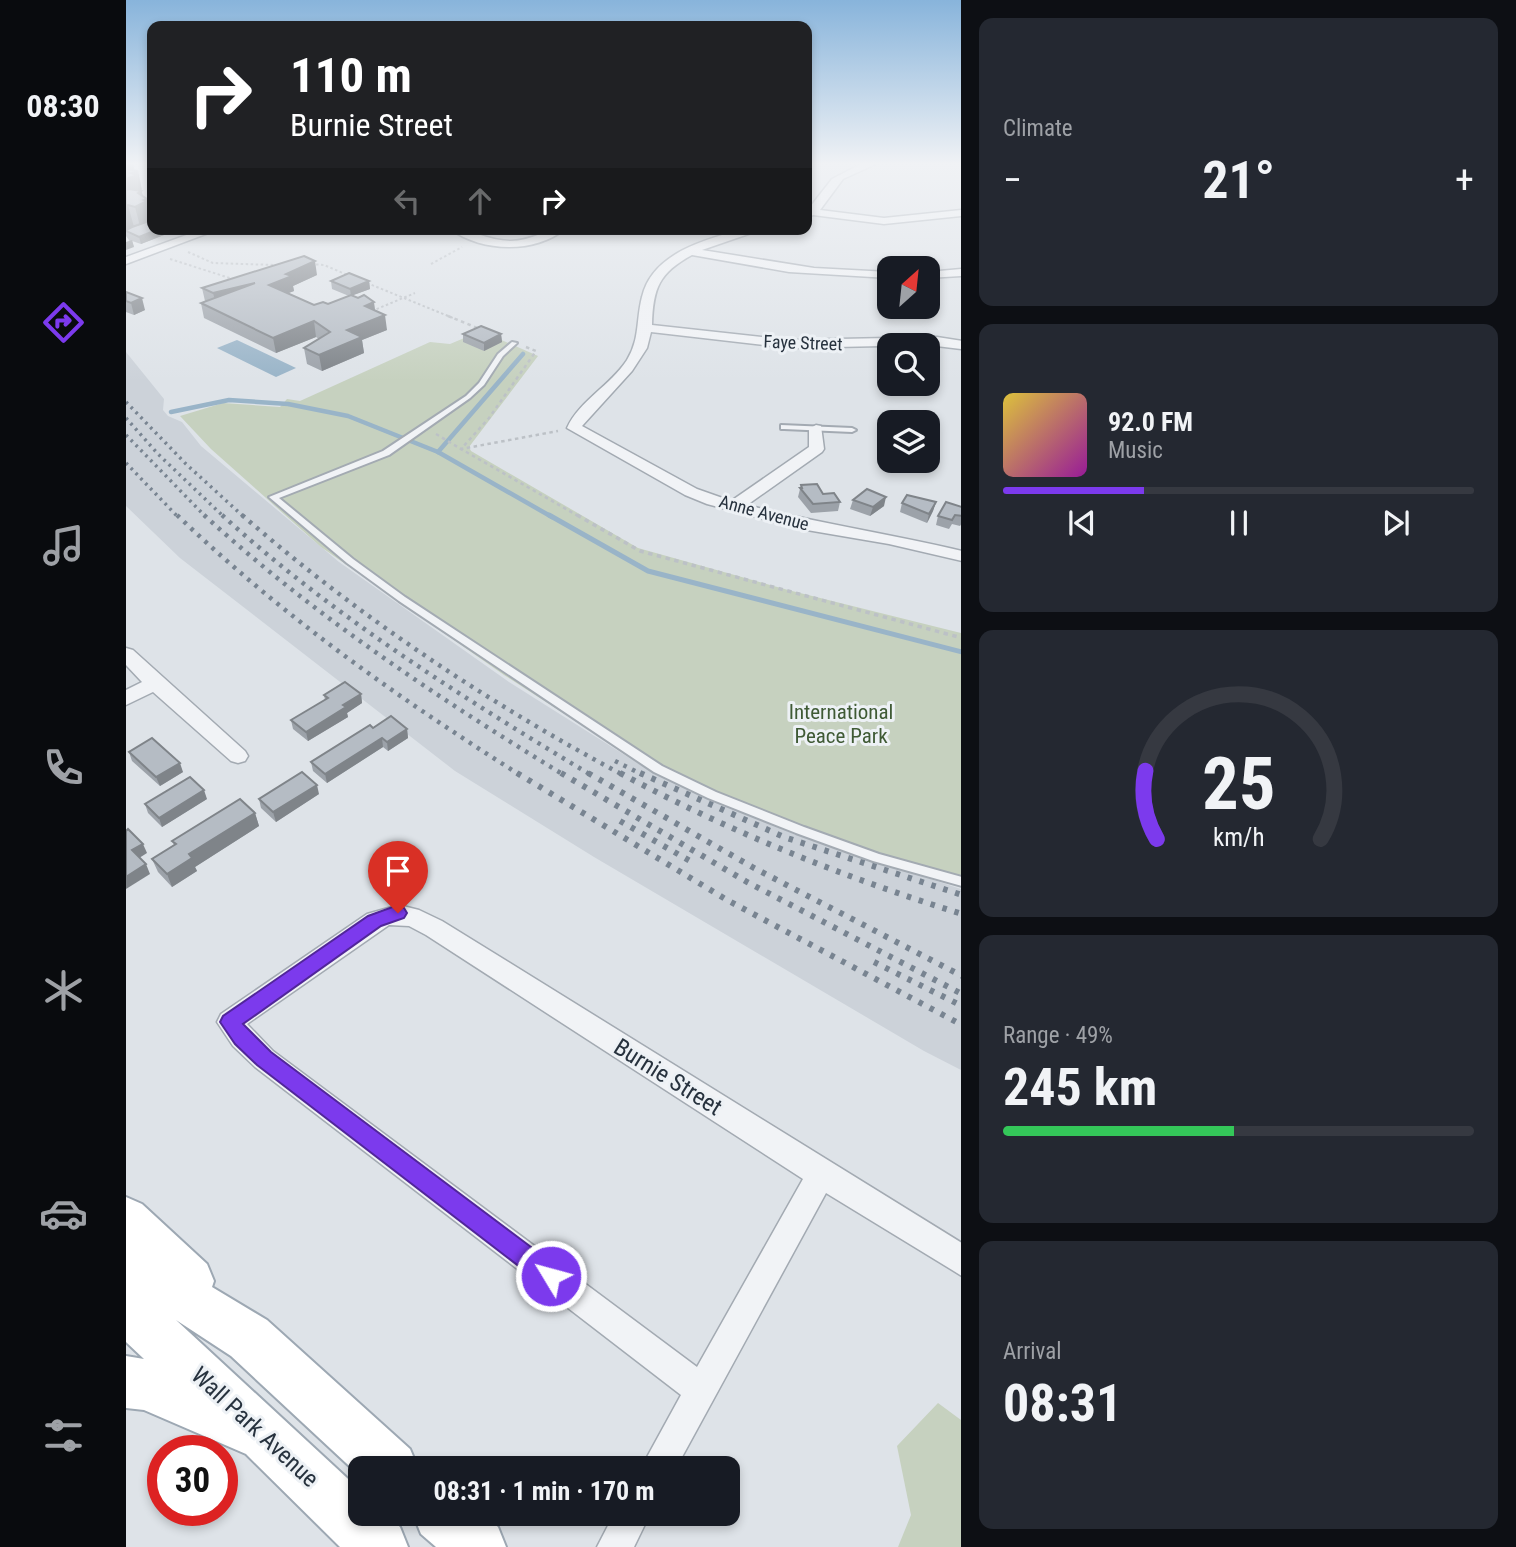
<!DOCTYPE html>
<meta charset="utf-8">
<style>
:root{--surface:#171b24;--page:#242831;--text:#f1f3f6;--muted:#9ea1a6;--line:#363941;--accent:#7c3aed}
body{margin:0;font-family:"Roboto Condensed",sans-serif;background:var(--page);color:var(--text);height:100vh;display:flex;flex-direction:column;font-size:26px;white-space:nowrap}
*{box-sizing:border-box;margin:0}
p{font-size:23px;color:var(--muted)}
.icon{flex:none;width:38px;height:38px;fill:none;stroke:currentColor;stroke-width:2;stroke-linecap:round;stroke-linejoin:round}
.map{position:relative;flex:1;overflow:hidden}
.sheet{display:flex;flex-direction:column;gap:18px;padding:18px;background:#0d0f14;width:555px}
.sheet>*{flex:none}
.top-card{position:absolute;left:21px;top:21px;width:665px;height:214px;border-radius:14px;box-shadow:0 4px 10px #0003;background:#202124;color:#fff;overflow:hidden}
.needle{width:46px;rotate:27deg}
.fabs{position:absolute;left:751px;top:256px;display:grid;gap:14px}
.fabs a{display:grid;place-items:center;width:63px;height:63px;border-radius:14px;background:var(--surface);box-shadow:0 4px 10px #0003;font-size:35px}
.speed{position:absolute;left:21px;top:1435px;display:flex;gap:14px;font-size:35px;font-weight:700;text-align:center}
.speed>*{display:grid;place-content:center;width:91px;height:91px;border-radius:50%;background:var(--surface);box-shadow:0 4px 10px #0003;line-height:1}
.speed .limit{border:10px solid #d22;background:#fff;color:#111}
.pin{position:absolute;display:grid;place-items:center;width:60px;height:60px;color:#fff;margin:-72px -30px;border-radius:50% 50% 50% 0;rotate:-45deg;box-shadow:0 0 7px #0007}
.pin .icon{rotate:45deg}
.me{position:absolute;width:77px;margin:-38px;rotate:307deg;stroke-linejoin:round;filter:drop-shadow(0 0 5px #0008)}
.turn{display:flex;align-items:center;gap:24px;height:147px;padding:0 28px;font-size:32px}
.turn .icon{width:91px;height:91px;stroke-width:2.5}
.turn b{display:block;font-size:49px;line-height:60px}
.lanes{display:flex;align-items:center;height:66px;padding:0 28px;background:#0003;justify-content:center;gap:35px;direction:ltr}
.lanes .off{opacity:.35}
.big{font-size:52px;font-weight:700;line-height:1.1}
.sheet .card{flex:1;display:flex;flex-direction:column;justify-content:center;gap:10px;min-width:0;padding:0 24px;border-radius:14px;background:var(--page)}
.sheet .dial{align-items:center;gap:0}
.dial svg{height:182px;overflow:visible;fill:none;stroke:var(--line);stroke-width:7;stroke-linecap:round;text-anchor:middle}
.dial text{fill:var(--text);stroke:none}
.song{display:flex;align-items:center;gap:21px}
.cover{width:84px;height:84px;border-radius:10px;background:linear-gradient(135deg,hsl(50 70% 55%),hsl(300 70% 35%))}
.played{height:7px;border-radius:4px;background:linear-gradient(90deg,var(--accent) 30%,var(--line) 30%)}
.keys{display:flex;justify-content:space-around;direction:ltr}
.heat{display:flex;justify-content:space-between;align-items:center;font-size:38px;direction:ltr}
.charge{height:10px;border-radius:5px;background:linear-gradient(90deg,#34c759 49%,var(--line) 0)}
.trip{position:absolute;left:222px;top:1456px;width:392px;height:70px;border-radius:14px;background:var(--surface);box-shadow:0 4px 10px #0003;font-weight:700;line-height:70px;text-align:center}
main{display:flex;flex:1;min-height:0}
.tabs{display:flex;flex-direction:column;width:126px;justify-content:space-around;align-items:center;background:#090b0e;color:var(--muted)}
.tabs .icon{width:49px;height:49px}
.tabs .on{color:var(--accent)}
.tabs b{font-size:32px;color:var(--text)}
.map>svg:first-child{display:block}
.built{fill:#ccd2d9}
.green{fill:#c6d1bf}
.water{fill:#99b4c8}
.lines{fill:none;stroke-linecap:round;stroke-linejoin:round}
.stream-far1{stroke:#99b4c8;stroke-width:4.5}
.stream{stroke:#99b4c8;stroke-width:5}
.lane-casing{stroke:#a3aab2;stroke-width:4}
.street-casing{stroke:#a3aab2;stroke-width:3}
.primary-casing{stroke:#9da8b3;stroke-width:4}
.path-far2{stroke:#bcc1c6;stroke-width:2;stroke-dasharray:2.5 2.5;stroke-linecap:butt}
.path-far1{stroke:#bcc1c6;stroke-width:2.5;stroke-dasharray:3.5 3.5;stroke-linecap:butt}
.path{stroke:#bcc1c6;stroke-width:3.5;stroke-dasharray:4.5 4.5;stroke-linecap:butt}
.lane{fill:#f1f3f6;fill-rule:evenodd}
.street{fill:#f1f3f6;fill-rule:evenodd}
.primary{fill:#fff;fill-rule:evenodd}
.rail-far2{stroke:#788491;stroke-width:3.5;stroke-dasharray:2.5 4.5;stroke-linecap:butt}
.rail-far1{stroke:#788491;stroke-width:4.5;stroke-dasharray:3.5 6;stroke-linecap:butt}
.rail{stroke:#788491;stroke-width:6;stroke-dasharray:4.5 8;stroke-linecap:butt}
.wall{fill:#9ca2a9}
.shaded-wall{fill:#7f8489}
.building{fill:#b5bcc4;stroke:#7f8489;stroke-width:2}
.route{fill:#7c3aed;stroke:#51269a;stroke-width:2}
.labels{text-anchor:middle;stroke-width:6;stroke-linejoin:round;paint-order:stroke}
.far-street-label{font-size:18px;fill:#27323e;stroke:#edf1f5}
.park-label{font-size:21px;fill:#3f5a35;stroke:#edf1f5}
.near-street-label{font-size:24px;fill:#27323e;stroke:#edf1f5}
</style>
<main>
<nav class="tabs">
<b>08:30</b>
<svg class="icon on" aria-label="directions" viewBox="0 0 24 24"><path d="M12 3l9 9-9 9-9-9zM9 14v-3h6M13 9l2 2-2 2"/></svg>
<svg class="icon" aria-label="music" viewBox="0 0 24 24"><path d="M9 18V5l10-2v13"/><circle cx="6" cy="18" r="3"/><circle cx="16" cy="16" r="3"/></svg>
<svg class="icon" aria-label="phone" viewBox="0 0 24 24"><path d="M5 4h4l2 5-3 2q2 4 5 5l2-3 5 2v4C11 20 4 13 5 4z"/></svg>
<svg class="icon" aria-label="climate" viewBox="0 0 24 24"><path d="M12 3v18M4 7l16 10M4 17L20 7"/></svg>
<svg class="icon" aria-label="car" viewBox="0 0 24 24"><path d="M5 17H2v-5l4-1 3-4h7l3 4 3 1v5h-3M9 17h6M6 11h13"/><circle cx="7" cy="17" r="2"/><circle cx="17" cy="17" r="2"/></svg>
<svg class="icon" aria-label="filters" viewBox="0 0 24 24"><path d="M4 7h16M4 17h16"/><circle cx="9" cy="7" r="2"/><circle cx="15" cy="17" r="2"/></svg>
</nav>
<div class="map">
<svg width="836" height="1547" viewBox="0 0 836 1547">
<rect width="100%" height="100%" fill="#dee3e8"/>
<path class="built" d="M 0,352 L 38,399 L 37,410 L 42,416 L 56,422 L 75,446 L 213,562 L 383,682 L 524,771 L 563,790 L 665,833 L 835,889 L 835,1070 L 798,1051 L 468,857 L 329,771 L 54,558 L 0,506 Z"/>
<g class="green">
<path d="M 355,331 L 412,356 L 343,447 L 345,451 L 512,548 L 662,590 L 835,633 L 835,886 L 743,859 L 527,771 L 378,675 L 195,547 L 85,449 L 54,416 L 97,403 L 154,407 L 161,399 L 174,401 L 304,342 L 324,344 Z"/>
<path d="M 812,1403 L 835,1420 L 835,1547 L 772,1547 L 785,1515 L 771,1446 Z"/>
</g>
<path class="water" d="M 111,340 L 170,368 L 150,377 L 91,348 Z"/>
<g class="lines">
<g class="stream-far1">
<path d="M 45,412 L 103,400 L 162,404 L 222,416 L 312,452 L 426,517"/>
<path d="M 312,452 L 397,354"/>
</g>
<path class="stream" d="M 423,515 L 522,571 L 836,652"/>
<g class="lane-casing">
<g id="lane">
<path d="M 386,342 L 391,343 L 377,356 L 358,385 L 344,398 L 263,455 L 153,498 L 227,559 L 279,597 L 536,766 L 590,792 L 678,827 L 753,854 L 836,877 L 836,886 L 747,861 L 670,833 L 582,798 L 528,772 L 273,601 L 221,563 L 143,497 L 257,451 L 340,396 L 353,383 L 372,354 Z"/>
<path d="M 655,425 L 726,428 L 730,430 L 726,432 L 658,429 L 655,429 Z"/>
</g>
</g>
<g class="street-casing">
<g id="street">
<path d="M 735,164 L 750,164 L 717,179 L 694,210 L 758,218 L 836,210 L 836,216 L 758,224 L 687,215 L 681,218 L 681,211 L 706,179 Z"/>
<path d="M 77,229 L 93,229 L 0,264 L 0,257 Z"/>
<path d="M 324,229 C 345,229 363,241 385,241 C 404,241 420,229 439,229 C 408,254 356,252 324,229 Z"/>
<path d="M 618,229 L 637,229 L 576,250 L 688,268 L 763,272 L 763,278 L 663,272 L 566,255 C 533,273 527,288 526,325 L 664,340 L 811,337 L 836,341 L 836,349 L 802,345 L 664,348 L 525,332 L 521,348 L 506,371 L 456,426 L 571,489 L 605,501 L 683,447 L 683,429 L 690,425 L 695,426 L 698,449 L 696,452 L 621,505 C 691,523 764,534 836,551 L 836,561 L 763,544 L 675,529 L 581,504 L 559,495 L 441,428 C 453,401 485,385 501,360 C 514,339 510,320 516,297 C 526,253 580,239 618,229 Z"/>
<path d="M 836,269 L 836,276 L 802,278 L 802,272 Z"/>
<path d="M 0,648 L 7,650 L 119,751 L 122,756 L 119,761 L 112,763 L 105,761 L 27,692 L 0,705 L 0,690 L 16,682 L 0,665 Z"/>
<path d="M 273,905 L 293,910 L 316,921 L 836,1243 L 836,1276 L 700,1193 L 550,1468 L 515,1468 L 555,1395 L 129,1067 L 107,1046 L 91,1022 L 95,1014 L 241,914 ZM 263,925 L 283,926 L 300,935 L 677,1179 L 571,1367 L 147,1051 L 121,1024 Z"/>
<path d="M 488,1514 L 524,1514 L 508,1547 L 471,1547 Z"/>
</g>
</g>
<g class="primary-casing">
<g id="primary">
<path d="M 0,1197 L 16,1204 L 81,1264 L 88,1281 L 86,1287 L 141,1320 L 284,1449 L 292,1468 L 234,1468 L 234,1476 L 105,1356 L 50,1320 L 234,1490 L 234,1514 L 260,1514 L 274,1527 L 282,1547 L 214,1547 L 120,1454 L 18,1410 L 0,1408 L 0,1356 L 18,1359 L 0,1342 Z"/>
<path d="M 287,1514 L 357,1514 L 372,1527 L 380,1547 L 310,1547 L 295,1534 Z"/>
</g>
</g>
<g class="path-far2">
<path d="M 26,172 L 26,178"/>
<path d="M 62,252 L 87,263 L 149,265"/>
<path d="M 44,259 L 110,280"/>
<path d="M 185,264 L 198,265 L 224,276"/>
<path d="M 305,264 L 336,247"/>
<path d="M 241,283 L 327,318"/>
<path d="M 246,311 L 289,293"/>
</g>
<g class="path-far1">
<path d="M 322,316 L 354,329"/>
<path d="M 400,347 L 410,351 L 363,418 L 335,449 L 454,517"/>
<path d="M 310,434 L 335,449 L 432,431"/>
</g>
<path class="path" d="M 451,515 L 514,551 L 836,638"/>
<use href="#lane" class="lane"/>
<use href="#street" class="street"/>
<use href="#primary" class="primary"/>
<g class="rail-far2">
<path d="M 0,402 L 60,464 L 118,517"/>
<path d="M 0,418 L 32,454 L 98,517"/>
<path d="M 0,435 L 80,517"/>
<path d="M 0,463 L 52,517"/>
</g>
<g class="rail-far1">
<path d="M 51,515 C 155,615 272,698 394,775"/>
<path d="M 78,515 C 187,615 312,698 438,775"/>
<path d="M 96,515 C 207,616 337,698 465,775"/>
<path d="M 116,515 C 232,616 362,703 497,775"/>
<path d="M 489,761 L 517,775"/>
</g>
<g class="rail">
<path d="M 391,773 L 601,900 L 836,1025"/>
<path d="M 435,773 L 621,882 L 836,994"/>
<path d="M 462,773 L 628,868 L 836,976"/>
<path d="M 494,773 C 604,832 717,877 836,914"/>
<path d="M 514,773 L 658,837 L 836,895"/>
<path d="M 494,821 L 564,861"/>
<path d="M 748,962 L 836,1006"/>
</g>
</g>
<g class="wall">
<path d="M 0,164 L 9,171 L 12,171 L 16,189 L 15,190 L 17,196 L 21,199 L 26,220 L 37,230 L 38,235 L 15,244 L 6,241 L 8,247 L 0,236 Z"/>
<path d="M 191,275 L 167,286 L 168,291 L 162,293 L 188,305 L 202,304 L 223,296 L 206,289 L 205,281 L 243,281 L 244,289 L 227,295 L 249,310 L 261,330 L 236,340 L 238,353 L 196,371 L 181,364 L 178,348 L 193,339 L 190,337 L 150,353 L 78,318 L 75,303 L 79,301 L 76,288 Z"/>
<path d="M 0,292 L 19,310 L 8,315 L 0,312 Z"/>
<path d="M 337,334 L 375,334 L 376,342 L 358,351 L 337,342 Z"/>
<path d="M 675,485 L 714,502 L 712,511 L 685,513 L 672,497 Z"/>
<path d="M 727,500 L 758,506 L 744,516 L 724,509 Z"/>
<path d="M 810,502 L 807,511 L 801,523 L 774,512 L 776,503 Z"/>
<path d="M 836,507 L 836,523 L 834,526 L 826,524 L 823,529 L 810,525 L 812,516 Z"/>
<path d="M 235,694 L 236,703 L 221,713 L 222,717 L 182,741 L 167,729 L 165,720 L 199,700 L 198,695 Z"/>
<path d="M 247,728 L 281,729 L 282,738 L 262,751 L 257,747 L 201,783 L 187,771 L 185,762 Z"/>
<path d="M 3,752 L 57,772 L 34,786 L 6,761 Z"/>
<path d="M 193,794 L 150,822 L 135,808 L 133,799 Z"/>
<path d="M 81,799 L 36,827 L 22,813 L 19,804 Z"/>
<path d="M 129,813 L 133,826 L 69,867 L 71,871 L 46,887 L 32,872 L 26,859 L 48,845 L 46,841 Z"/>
</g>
<g class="shaded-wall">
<path d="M 0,164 L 7,164 L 9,172 L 12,171 L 18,203 L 18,200 L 21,199 L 26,218 L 26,220 L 14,226 L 9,207 L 0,199 Z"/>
<path d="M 2,205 L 8,227 L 0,231 L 0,206 Z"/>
<path d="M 33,229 L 37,229 L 38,235 L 15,244 L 13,237 Z"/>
<path d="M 6,240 L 8,247 L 0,250 L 0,242 Z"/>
<path d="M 189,261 L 191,275 L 167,286 L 168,291 L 145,300 L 143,285 L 160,274 Z"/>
<path d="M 243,281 L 244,289 L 225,296 L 224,289 Z"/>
<path d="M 129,283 L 91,308 L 87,293 Z"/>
<path d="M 16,298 L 19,310 L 8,315 L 5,303 Z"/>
<path d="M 248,302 L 250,317 L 239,306 Z"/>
<path d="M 259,315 L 261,330 L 236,340 L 238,353 L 196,371 L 193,355 L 221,330 Z"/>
<path d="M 188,321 L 190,337 L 150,353 L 147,338 Z"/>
<path d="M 375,334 L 376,342 L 358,351 L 358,343 Z"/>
<path d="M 760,497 L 758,506 L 744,516 L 747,507 Z"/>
<path d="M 810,502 L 807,511 L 801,523 L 803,514 Z"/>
<path d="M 235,694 L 236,703 L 221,713 L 222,717 L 182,741 L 180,732 L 217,705 Z"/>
<path d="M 281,729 L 282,738 L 262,751 L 261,742 Z"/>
<path d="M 256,738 L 257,747 L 201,783 L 199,774 Z"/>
<path d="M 54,763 L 57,772 L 34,786 L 30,777 Z"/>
<path d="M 191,785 L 193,794 L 150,822 L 147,812 Z"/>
<path d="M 78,790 L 81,799 L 36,827 L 33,818 Z"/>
<path d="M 129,813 L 133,826 L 69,867 L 71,871 L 46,887 L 41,874 L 63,854 Z"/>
<path d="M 17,844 L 21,853 L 10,860 L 6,850 Z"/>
<path d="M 20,864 L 24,874 L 0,889 L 0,877 Z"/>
</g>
<g class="building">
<path d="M 0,169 L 12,171 L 5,173 L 11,175 L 0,179 Z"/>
<path d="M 3,189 L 15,191 L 12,193 L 21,199 L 18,200 L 21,201 L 9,207 L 2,205 L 0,206 L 0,190 Z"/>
<path d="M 26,220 L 26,229 L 33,229 L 13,237 L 0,231 L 0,230 L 6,227 Z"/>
<path d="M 178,256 L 189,261 L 160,274 L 166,276 L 143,285 L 188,305 L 197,302 L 202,304 L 225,295 L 232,298 L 238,295 L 248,302 L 239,306 L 259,315 L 221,330 L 236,337 L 193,355 L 178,348 L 204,332 L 188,321 L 147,338 L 75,303 L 129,283 L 87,293 L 76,288 Z"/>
<path d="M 223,273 L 243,281 L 224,289 L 205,281 Z"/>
<path d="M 0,292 L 16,298 L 5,303 L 0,301 Z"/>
<path d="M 355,326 L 375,334 L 358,343 L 337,334 Z"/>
<path d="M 691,484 L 697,494 L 708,493 L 714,502 L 687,504 L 674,488 L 676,488 L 675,485 Z"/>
<path d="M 741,489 L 760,497 L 747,507 L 727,500 Z"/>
<path d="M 781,495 L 810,502 L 803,514 L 776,503 Z"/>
<path d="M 820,502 L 836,507 L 836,516 L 829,515 L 826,520 L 812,516 Z"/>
<path d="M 219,682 L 235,694 L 217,705 L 220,707 L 180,732 L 165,720 L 202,698 L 198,695 Z"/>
<path d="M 265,716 L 281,729 L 261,742 L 256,738 L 199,774 L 185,762 L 244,725 L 247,728 Z"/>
<path d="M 26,738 L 54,763 L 30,777 L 3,752 Z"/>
<path d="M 176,772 L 191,785 L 147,812 L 133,799 Z"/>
<path d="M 64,777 L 78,790 L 33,818 L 19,804 Z"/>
<path d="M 114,799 L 129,813 L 63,854 L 66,858 L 41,874 L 26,859 L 50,844 L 46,841 Z"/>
<path d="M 2,829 L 17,844 L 6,850 L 20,864 L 0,877 L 0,831 Z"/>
</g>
<linearGradient id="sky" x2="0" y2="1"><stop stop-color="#88b4db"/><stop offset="0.43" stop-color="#f0f2f5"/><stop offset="1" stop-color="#f0f2f5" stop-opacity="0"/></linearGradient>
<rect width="836" height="381" fill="url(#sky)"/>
<path class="route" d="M 272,905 L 278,908 L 281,913 L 278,918 L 255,926 L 117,1024 L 145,1052 L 433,1268 L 436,1276 L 433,1284 L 425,1288 L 416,1284 L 131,1065 L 109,1044 L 94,1022 L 97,1016 L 242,916 Z"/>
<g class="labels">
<g class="far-street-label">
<text transform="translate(677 343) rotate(2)" y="6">Faye Street</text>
<text transform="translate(638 513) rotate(15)" y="6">Anne Avenue</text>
</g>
<g class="park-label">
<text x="715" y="719">International<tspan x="715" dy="24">Peace Park</tspan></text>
</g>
<g class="near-street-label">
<text transform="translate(542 1077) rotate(32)" y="8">Burnie Street</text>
<text transform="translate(129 1427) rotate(43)" y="8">Wall Park Avenue</text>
</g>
</g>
</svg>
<div class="fabs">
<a><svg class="needle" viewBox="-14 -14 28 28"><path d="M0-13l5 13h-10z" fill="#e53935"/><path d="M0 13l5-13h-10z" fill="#9ea1a6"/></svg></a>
<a><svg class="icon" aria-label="search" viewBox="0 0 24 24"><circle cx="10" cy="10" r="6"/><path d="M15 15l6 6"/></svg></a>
<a><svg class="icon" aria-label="layers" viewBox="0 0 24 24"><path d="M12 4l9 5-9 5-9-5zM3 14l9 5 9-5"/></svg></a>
</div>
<div class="speed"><div class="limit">30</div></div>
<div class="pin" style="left:272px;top:913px;background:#d93025"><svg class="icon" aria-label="arrive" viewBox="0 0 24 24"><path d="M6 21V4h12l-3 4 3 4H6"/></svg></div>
<svg class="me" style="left:425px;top:1276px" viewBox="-20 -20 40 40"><circle r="17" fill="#7c3aed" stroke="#fff" stroke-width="3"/><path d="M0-11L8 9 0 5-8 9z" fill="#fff"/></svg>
<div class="trip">08:31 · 1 min · 170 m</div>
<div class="top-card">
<div class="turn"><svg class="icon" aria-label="right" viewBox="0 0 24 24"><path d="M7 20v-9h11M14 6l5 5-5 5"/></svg><div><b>110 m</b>Burnie Street</div></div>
<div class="lanes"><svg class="icon off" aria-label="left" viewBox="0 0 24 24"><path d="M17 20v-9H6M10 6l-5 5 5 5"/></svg><svg class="icon off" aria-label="ahead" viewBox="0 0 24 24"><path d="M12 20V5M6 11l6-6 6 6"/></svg><svg class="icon" aria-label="right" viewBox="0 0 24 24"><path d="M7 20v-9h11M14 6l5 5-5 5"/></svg></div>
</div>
</div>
<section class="sheet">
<div class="card"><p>Climate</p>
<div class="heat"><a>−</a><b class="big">21°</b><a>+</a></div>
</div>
<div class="card">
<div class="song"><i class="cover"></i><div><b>92.0 FM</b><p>Music</p></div></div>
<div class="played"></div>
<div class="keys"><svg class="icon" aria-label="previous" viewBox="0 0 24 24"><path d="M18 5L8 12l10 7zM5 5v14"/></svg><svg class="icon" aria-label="pause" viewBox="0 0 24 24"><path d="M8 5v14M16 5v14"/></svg><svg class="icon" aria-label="next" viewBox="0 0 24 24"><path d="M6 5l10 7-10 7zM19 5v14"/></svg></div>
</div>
<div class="card dial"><svg viewBox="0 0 100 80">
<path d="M14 69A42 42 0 1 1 86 69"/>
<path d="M14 69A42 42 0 0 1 9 39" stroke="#7c3aed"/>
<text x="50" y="56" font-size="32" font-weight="700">25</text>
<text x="50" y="72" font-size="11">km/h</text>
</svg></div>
<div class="card"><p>Range · 49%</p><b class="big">245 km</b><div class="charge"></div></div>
<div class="card"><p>Arrival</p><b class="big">08:31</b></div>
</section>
</main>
